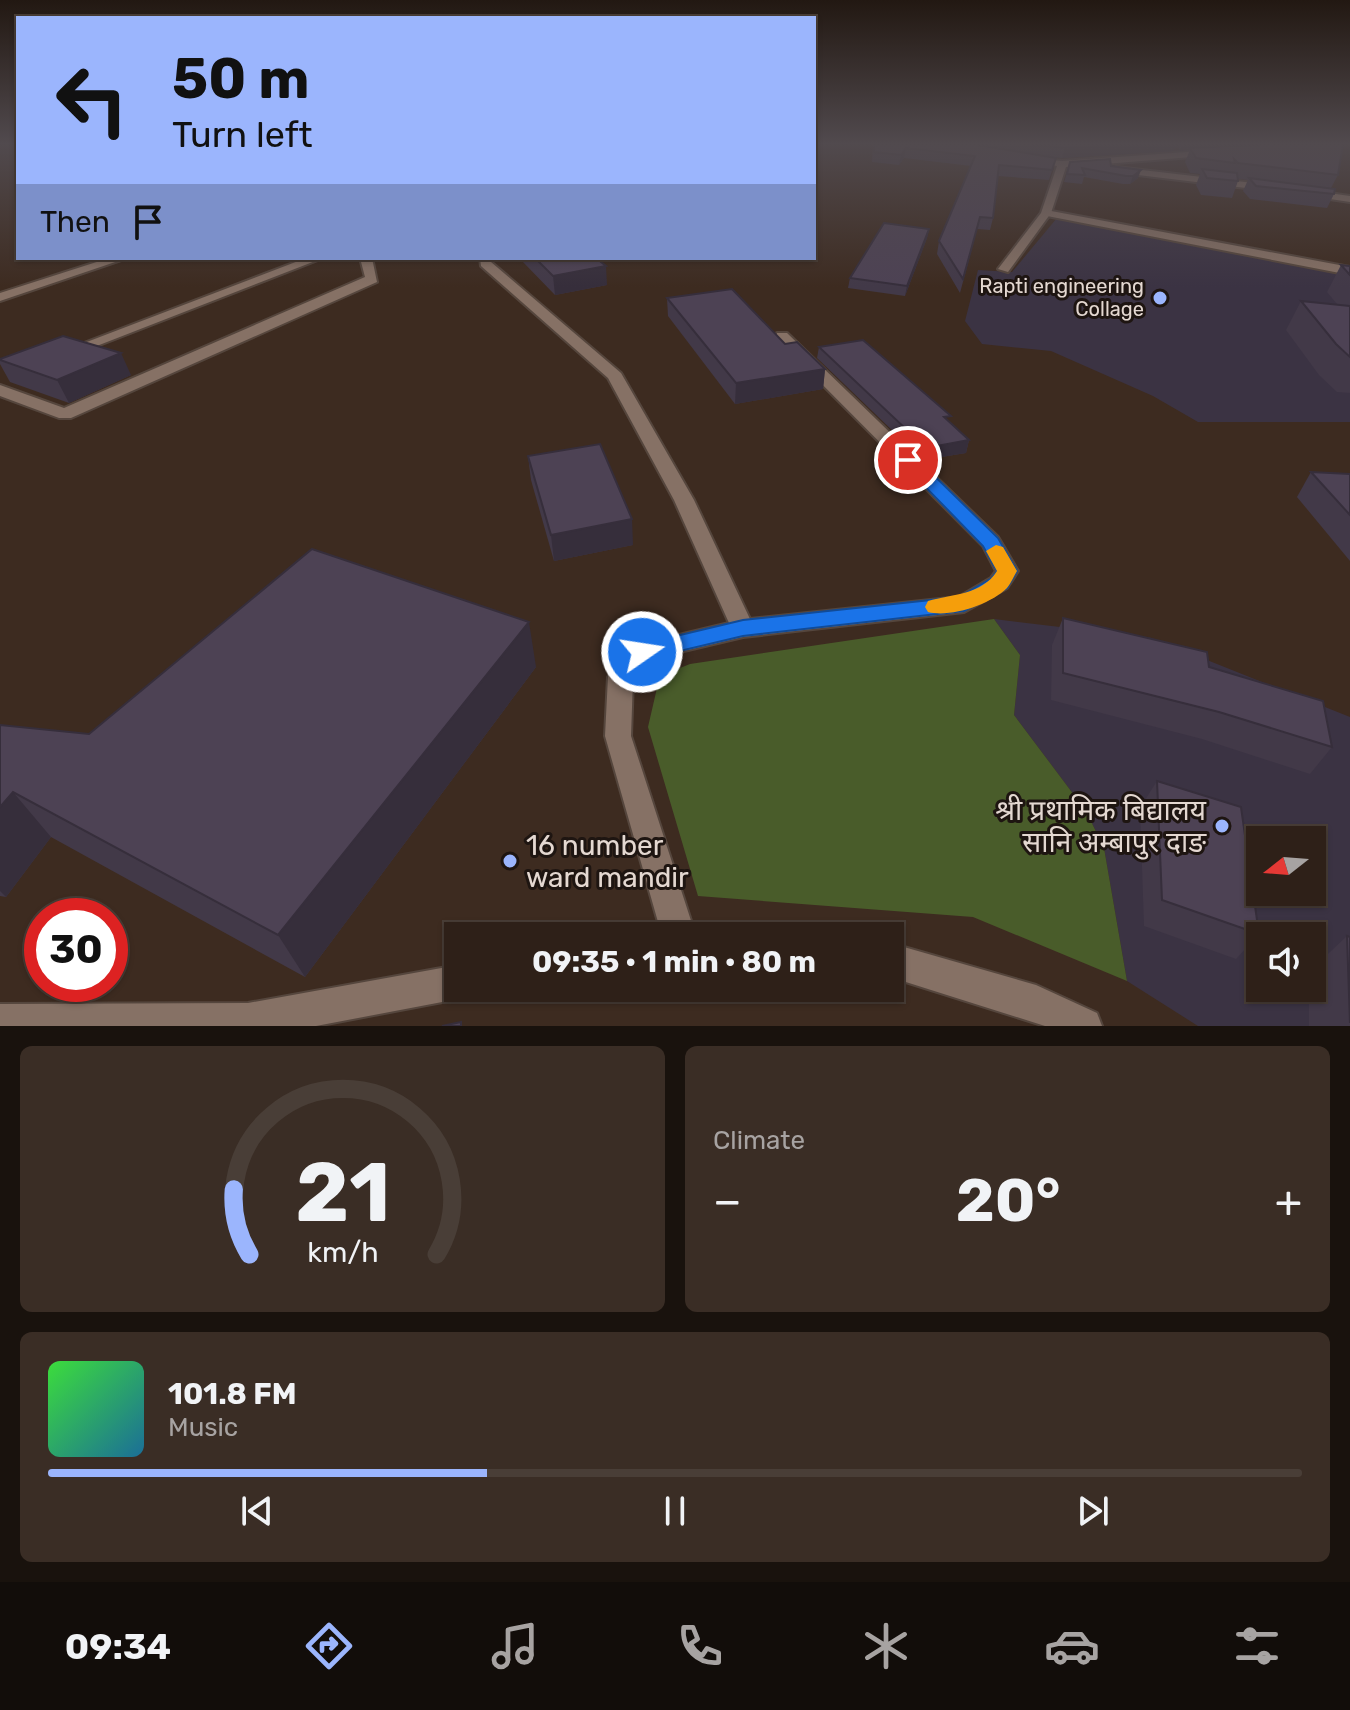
<!DOCTYPE html>
<meta charset="utf-8">
<style>
:root{--surface:#2e2018;--page:#3a2d25;--text:#f1f3f6;--muted:#a7a3a2;--line:#493e37;--accent:#9bb5fd}
body{margin:0;font-family:Rubik,"Noto Sans Devanagari",sans-serif;background:var(--page);color:var(--text);height:100vh;display:flex;flex-direction:column;font-size:30px;white-space:nowrap}
*{box-sizing:border-box;margin:0}
p{font-size:26px;color:var(--muted)}
.icon{flex:none;width:44px;height:44px;fill:none;stroke:currentColor;stroke-width:2;stroke-linecap:round;stroke-linejoin:round}
.map{position:relative;height:1026px;overflow:hidden}
.sheet{display:flex;flex-direction:column;gap:20px;padding:20px;background:#19120d;flex:1}
.sheet>*{flex:none}
.banner{position:absolute;left:16px;top:16px;width:800px;height:244px;border-radius:0px;box-shadow:0 2px 6px #0004,0 0 0 2px var(--line);background:#9bb5fd;color:#111;overflow:hidden}
.needle{width:52px;rotate:253deg}
.controls{position:absolute;left:1246px;top:826px;display:grid;gap:16px}
.controls a{display:grid;place-items:center;width:80px;height:80px;border-radius:0px;background:var(--surface);box-shadow:0 2px 6px #0004,0 0 0 2px var(--line);font-size:40px}
.speed{position:absolute;left:24px;top:898px;display:flex;gap:16px;font-size:40px;font-weight:700;text-align:center}
.speed>*{display:grid;place-content:center;width:104px;height:104px;border-radius:50%;background:var(--surface);box-shadow:0 2px 6px #0004,0 0 0 2px var(--line);line-height:1}
.speed .limit{border:12px solid #d22;background:#fff;color:#111}
.pin{position:absolute;display:grid;place-items:center;width:68px;height:68px;color:#fff;margin:-34px;border:4px solid #fff;border-radius:50%;box-shadow:0 2px 8px #0007}
.me{position:absolute;width:88px;margin:-44px;rotate:77deg;stroke-linejoin:round;filter:drop-shadow(0 0 6px #0008)}
.turn{display:flex;align-items:center;gap:28px;height:168px;padding:0 24px;font-size:36px}
.turn .icon{width:104px;height:104px;stroke-width:2.5}
.turn b{display:block;font-size:56px;line-height:68px}
.then{display:flex;align-items:center;height:76px;padding:0 24px;background:#0003;gap:16px;font-size:30px}
.big{font-size:60px;font-weight:700;line-height:1.1}
.sheet .widget{flex:1;display:flex;flex-direction:column;justify-content:center;gap:12px;min-width:0;padding:0 28px;border-radius:12px;background:var(--page)}
.sheet .dial{align-items:center;gap:0}
.dial svg{height:208px;overflow:visible;fill:none;stroke:var(--line);stroke-width:7;stroke-linecap:round;text-anchor:middle}
.dial text{fill:var(--text);stroke:none}
.song{display:flex;align-items:center;gap:24px}
.cover{width:96px;height:96px;border-radius:12px;background:linear-gradient(135deg,hsl(120 70% 55%),hsl(200 70% 35%))}
.played{height:8px;border-radius:4px;background:linear-gradient(90deg,var(--accent) 35%,var(--line) 35%)}
.keys{display:flex;justify-content:space-around;direction:ltr}
.heat{display:flex;justify-content:space-between;align-items:center;font-size:44px;direction:ltr}
.sheet .tiles{flex:1;display:grid;gap:20px;grid-template-columns:1fr 1fr}
.widget:last-child{grid-column:span 2}
.trip{position:absolute;left:444px;top:922px;width:460px;height:80px;border-radius:0px;background:var(--surface);box-shadow:0 2px 6px #0004,0 0 0 2px var(--line);font-weight:700;line-height:80px;text-align:center}
.menu{display:flex;height:128px;justify-content:space-around;align-items:center;background:#120d0a;color:var(--muted)}
.menu .icon{width:56px;height:56px}
.menu .current{color:var(--accent)}
.menu b{font-size:36px;color:var(--text)}
.map>svg:first-child{display:block}
.education{fill:#3b3343;fill-rule:evenodd}
.green{fill:#495c2a}
.lines{fill:none;stroke-linecap:round;stroke-linejoin:round}
.lane-casing{stroke:#55463d;stroke-width:4}
.street-casing{stroke:#55463d;stroke-width:4}
.lane{fill:#867165;fill-rule:evenodd}
.street{fill:#867165;fill-rule:evenodd}
.wall{fill:#423948}
.shaded-wall{fill:#362e3b}
.building{fill:#4d4254;stroke:#362e3b;stroke-width:2}
.route{fill:#1a73e8;stroke:#114b97;stroke-width:2}
.slow{fill:#f59e0b}
.poi-dot{fill:#9bb5fd;stroke:#1e1511;stroke-width:3}
.labels{text-anchor:middle;stroke-width:6;stroke-linejoin:round;paint-order:stroke}
.far-poi-label{font-size:20px;fill:#e4d8d1;stroke:#1e1511;text-anchor:end}
.near-poi-label{font-size:28px;fill:#e4d8d1;stroke:#1e1511;text-anchor:end}
</style>
<div class="map">
<svg width="1350" height="1026" viewBox="0 0 1350 1026">
<rect width="100%" height="100%" fill="#3d2b20"/>
<g class="education">
<path d="M 1057,218 L 1350,276 L 1350,422 L 1198,422 L 1153,396 L 1051,351 L 982,344 L 965,321 L 978,270 L 1012,272 Z"/>
<path d="M 994,619 L 1152,638 L 1350,717 L 1350,1026 L 1198,1026 L 1127,981 L 1104,848 L 1086,811 L 1014,715 L 1020,655 ZM 1260,840 L 1312,840 L 1312,892 L 1260,892 ZM 1260,936 L 1312,936 L 1312,988 L 1260,988 Z"/>
</g>
<path class="green" d="M 994,619 L 1020,655 L 1014,715 L 1086,811 L 1104,848 L 1127,981 L 973,917 L 698,896 L 648,727 L 657,688 L 670,672 L 690,664 Z"/>
<g class="lines">
<g class="lane-casing">
<path id="lane" d="M 1046,210 L 1350,267 L 1350,275 L 1042,215 L 1042,211 Z"/>
</g>
<g class="street-casing">
<g id="street">
<path d="M 1214,150 L 1217,155 L 1066,167 L 1051,213 L 1008,272 L 998,269 L 1041,213 L 1057,166 L 1024,161 L 1024,157 L 1062,161 Z"/>
<path d="M 1116,167 L 1271,185 L 1276,188 L 1271,191 L 1113,172 Z"/>
<path d="M 1307,190 L 1350,196 L 1350,202 L 1303,195 L 1302,193 Z"/>
<path d="M 109,258 L 127,258 L 0,301 L 0,293 Z"/>
<path d="M 306,258 L 323,258 L 71,356 L 66,358 L 58,353 Z"/>
<path d="M 360,258 L 372,258 L 377,282 L 71,418 L 59,418 L 0,396 L 0,385 L 64,408 L 365,277 Z"/>
<path d="M 480,258 L 492,258 L 491,262 L 621,373 L 694,500 L 750,619 L 959,597 L 991,578 L 996,571 L 983,546 L 777,339 L 777,333 L 787,333 L 998,537 L 1018,571 L 1007,588 L 964,612 L 743,637 L 650,659 L 633,679 L 631,736 L 696,936 L 662,936 L 605,736 L 608,677 L 633,646 L 729,623 L 674,500 L 608,378 L 481,266 Z"/>
<path d="M 890,943 L 1036,985 L 1097,1013 L 1102,1026 L 1045,1026 L 890,977 Z"/>
<path d="M 458,965 L 458,988 L 473,988 L 470,994 L 458,999 L 316,1026 L 0,1026 L 0,1004 L 248,1003 Z"/>
</g>
</g>
<use href="#lane" class="lane"/>
<use href="#street" class="street"/>
</g>
<g class="wall">
<path d="M 873,144 L 1343,144 L 1338,175 L 1331,188 L 1334,194 L 1327,208 L 1250,199 L 1243,191 L 1248,180 L 1238,179 L 1238,181 L 1232,198 L 1201,195 L 1196,185 L 1200,174 L 1190,173 L 1185,162 L 1190,150 L 1180,151 L 1178,146 L 1172,151 L 1062,158 L 1038,155 L 1056,158 L 1049,180 L 998,176 L 993,218 L 990,230 L 977,229 L 960,293 L 937,254 L 939,241 L 971,166 L 904,158 L 899,165 L 872,162 Z"/>
<path d="M 1070,162 L 1111,166 L 1138,178 L 1130,184 L 1123,184 L 1084,177 L 1082,184 L 1064,182 Z"/>
<path d="M 929,229 L 927,238 L 905,296 L 848,288 L 850,278 Z"/>
<path d="M 523,258 L 598,258 L 597,259 L 607,285 L 555,295 L 523,262 Z"/>
<path d="M 1341,265 L 1350,266 L 1350,393 L 1337,392 L 1319,375 L 1286,330 L 1301,301 L 1337,304 L 1327,292 Z"/>
<path d="M 667,298 L 785,344 L 825,369 L 823,389 L 735,404 L 668,316 Z"/>
<path d="M 819,347 L 949,422 L 969,440 L 966,453 L 923,460 L 817,358 Z"/>
<path d="M 0,359 L 131,375 L 69,403 L 10,382 L 0,364 Z"/>
<path d="M 528,456 L 633,545 L 554,561 L 531,480 Z"/>
<path d="M 1311,472 L 1350,474 L 1350,561 L 1297,497 Z"/>
<path d="M 1063,618 L 1209,667 L 1332,747 L 1310,774 L 1202,739 L 1051,700 L 1052,645 Z"/>
<path d="M 536,667 L 305,977 L 51,837 L 6,897 L 0,896 L 0,725 L 89,734 Z"/>
<path d="M 1157,781 L 1259,934 L 1236,959 L 1144,926 L 1140,808 Z"/>
<path d="M 1347,936 L 1350,937 L 1350,1026 L 1309,1026 L 1309,988 L 1312,988 L 1312,969 Z"/>
</g>
<g class="shaded-wall">
<path d="M 1133,144 L 1179,144 L 1178,146 L 1172,151 L 1062,158 L 1065,148 Z"/>
<path d="M 1182,144 L 1289,144 L 1190,148 L 1190,150 L 1180,151 Z"/>
<path d="M 906,148 L 904,158 L 899,165 L 901,155 Z"/>
<path d="M 1141,170 L 1138,178 L 1130,184 L 1133,176 Z"/>
<path d="M 929,229 L 927,238 L 905,296 L 907,286 Z"/>
<path d="M 606,266 L 607,285 L 555,295 L 553,276 Z"/>
<path d="M 121,353 L 131,375 L 69,403 L 57,380 Z"/>
<path d="M 825,369 L 823,389 L 735,404 L 736,383 Z"/>
<path d="M 969,440 L 966,453 L 923,460 L 926,448 Z"/>
<path d="M 632,519 L 633,545 L 554,561 L 551,535 Z"/>
<path d="M 529,622 L 536,667 L 305,977 L 278,935 Z"/>
<path d="M 13,792 L 51,837 L 6,897 L 0,891 L 0,807 Z"/>
</g>
<g class="building">
<path d="M 874,144 L 972,144 L 1056,158 L 1052,170 L 999,165 L 993,218 L 980,217 L 963,279 L 939,241 L 975,156 L 906,148 L 901,155 L 874,152 Z"/>
<path d="M 1032,144 L 1133,144 L 1065,148 Z"/>
<path d="M 1272,144 L 1343,144 L 1338,175 L 1238,163 L 1234,159 L 1235,163 L 1196,158 L 1190,148 Z"/>
<path d="M 1110,159 L 1111,166 L 1141,170 L 1133,176 L 1126,176 L 1082,168 L 1085,175 L 1067,174 L 1070,162 Z"/>
<path d="M 1202,169 L 1237,173 L 1238,181 L 1207,178 Z"/>
<path d="M 1249,178 L 1335,189 L 1334,194 L 1256,186 Z"/>
<path d="M 884,223 L 929,229 L 907,286 L 850,278 Z"/>
<path d="M 535,258 L 596,258 L 606,266 L 553,276 Z"/>
<path d="M 1341,265 L 1350,266 L 1350,275 Z"/>
<path d="M 732,289 L 785,344 L 797,342 L 825,369 L 736,383 L 667,298 Z"/>
<path d="M 1301,301 L 1350,306 L 1350,357 L 1336,344 Z"/>
<path d="M 63,336 L 121,353 L 57,380 L 0,360 L 0,359 Z"/>
<path d="M 863,340 L 951,416 L 944,417 L 969,440 L 926,448 L 819,347 Z"/>
<path d="M 600,444 L 632,519 L 551,535 L 528,456 Z"/>
<path d="M 1311,472 L 1350,474 L 1350,515 Z"/>
<path d="M 312,549 L 529,622 L 278,935 L 13,792 L 0,807 L 0,725 L 89,734 Z"/>
<path d="M 1063,618 L 1207,652 L 1209,667 L 1323,701 L 1332,747 L 1219,712 L 1063,673 Z"/>
<path d="M 1157,781 L 1241,807 L 1259,934 L 1162,900 Z"/>
<path d="M 1347,936 L 1350,937 L 1350,1023 Z"/>
<path d="M 461,1022 L 461,1026 L 442,1026 Z"/>
</g>
<linearGradient id="sky" x2="0" y2="1"><stop stop-color="#221812"/><stop offset="0.5" stop-color="#514a4e"/><stop offset="1" stop-color="#514a4e" stop-opacity="0"/></linearGradient>
<rect width="1350" height="287" fill="url(#sky)"/>
<path class="route" d="M 908,455 L 914,456 L 998,538 L 1017,571 L 1007,588 L 964,611 L 743,636 L 642,660 L 634,658 L 631,652 L 634,646 L 743,620 L 959,597 L 992,578 L 997,571 L 983,546 L 902,463 L 899,460 Z"/>
<path class="slow" d="M 996,545 L 1003,547 L 1017,571 C 1014,576 1011,583 1007,588 C 991,604 951,618 928,612 L 925,607 L 928,601 C 952,594 982,595 997,571 L 986,551 Z"/>
<g class="poi-dot">
<circle cx="1160" cy="298" r="8"/>
<circle cx="1222" cy="826" r="8"/>
<circle cx="510" cy="861" r="8"/>
</g>
<g class="labels">
<g class="far-poi-label">
<text x="1144" y="293">Rapti engineering<tspan x="1144" dy="23">Collage</tspan></text>
</g>
<g class="near-poi-label">
<text x="1206" y="820">श्री प्रथामिक बिद्यालय<tspan x="1206" dy="32">सानि अम्बापुर दाङ</tspan></text>
<text x="526" y="855" text-anchor="start">16 number<tspan x="526" dy="32">ward mandir</tspan></text>
</g>
</g>
</svg>
<div class="controls">
<a><svg class="needle" viewBox="-14 -14 28 28"><path d="M0-13l5 13h-10z" fill="#e53935"/><path d="M0 13l5-13h-10z" fill="#a7a3a2"/></svg></a>
<a><svg class="icon" aria-label="sound" viewBox="0 0 24 24"><path d="M4 9h4l5-4v14l-5-4H4zM17 9q2 3 0 6"/></svg></a>
</div>
<div class="speed"><div class="limit">30</div></div>
<div class="pin" style="left:908px;top:460px;background:#d93025"><svg class="icon" aria-label="arrive" viewBox="0 0 24 24"><path d="M6 21V4h12l-3 4 3 4H6"/></svg></div>
<svg class="me" style="left:642px;top:652px" viewBox="-20 -20 40 40"><circle r="17" fill="#1a73e8" stroke="#fff" stroke-width="3"/><path d="M0-11L8 9 0 5-8 9z" fill="#fff"/></svg>
<div class="trip">09:35 · 1 min · 80 m</div>
<div class="banner">
<div class="turn"><svg class="icon" aria-label="left" viewBox="0 0 24 24"><path d="M17 20v-9H6M10 6l-5 5 5 5"/></svg><div><b>50 m</b>Turn left</div></div>
<div class="then">Then<svg class="icon" aria-label="arrive" viewBox="0 0 24 24"><path d="M6 21V4h12l-3 4 3 4H6"/></svg></div>
</div>
</div>
<section class="sheet">
<div class="tiles">
<div class="widget dial"><svg viewBox="0 0 100 80">
<path d="M14 69A42 42 0 1 1 86 69"/>
<path d="M14 69A42 42 0 0 1 8 44" stroke="#9bb5fd"/>
<text x="50" y="56" font-size="32" font-weight="700">21</text>
<text x="50" y="72" font-size="11">km/h</text>
</svg></div>
<div class="widget"><p>Climate</p>
<div class="heat"><a>−</a><b class="big">20°</b><a>+</a></div>
</div>
<div class="widget">
<div class="song"><i class="cover"></i><div><b>101.8 FM</b><p>Music</p></div></div>
<div class="played"></div>
<div class="keys"><svg class="icon" aria-label="previous" viewBox="0 0 24 24"><path d="M18 5L8 12l10 7zM5 5v14"/></svg><svg class="icon" aria-label="pause" viewBox="0 0 24 24"><path d="M8 5v14M16 5v14"/></svg><svg class="icon" aria-label="next" viewBox="0 0 24 24"><path d="M6 5l10 7-10 7zM19 5v14"/></svg></div>
</div>
</div>
</section>
<nav class="menu">
<b>09:34</b>
<svg class="icon current" aria-label="directions" viewBox="0 0 24 24"><path d="M12 3l9 9-9 9-9-9zM9 14v-3h6M13 9l2 2-2 2"/></svg>
<svg class="icon" aria-label="music" viewBox="0 0 24 24"><path d="M9 18V5l10-2v13"/><circle cx="6" cy="18" r="3"/><circle cx="16" cy="16" r="3"/></svg>
<svg class="icon" aria-label="phone" viewBox="0 0 24 24"><path d="M5 4h4l2 5-3 2q2 4 5 5l2-3 5 2v4C11 20 4 13 5 4z"/></svg>
<svg class="icon" aria-label="climate" viewBox="0 0 24 24"><path d="M12 3v18M4 7l16 10M4 17L20 7"/></svg>
<svg class="icon" aria-label="car" viewBox="0 0 24 24"><path d="M5 17H2v-5l4-1 3-4h7l3 4 3 1v5h-3M9 17h6M6 11h13"/><circle cx="7" cy="17" r="2"/><circle cx="17" cy="17" r="2"/></svg>
<svg class="icon" aria-label="filters" viewBox="0 0 24 24"><path d="M4 7h16M4 17h16"/><circle cx="9" cy="7" r="2"/><circle cx="15" cy="17" r="2"/></svg>
</nav>
